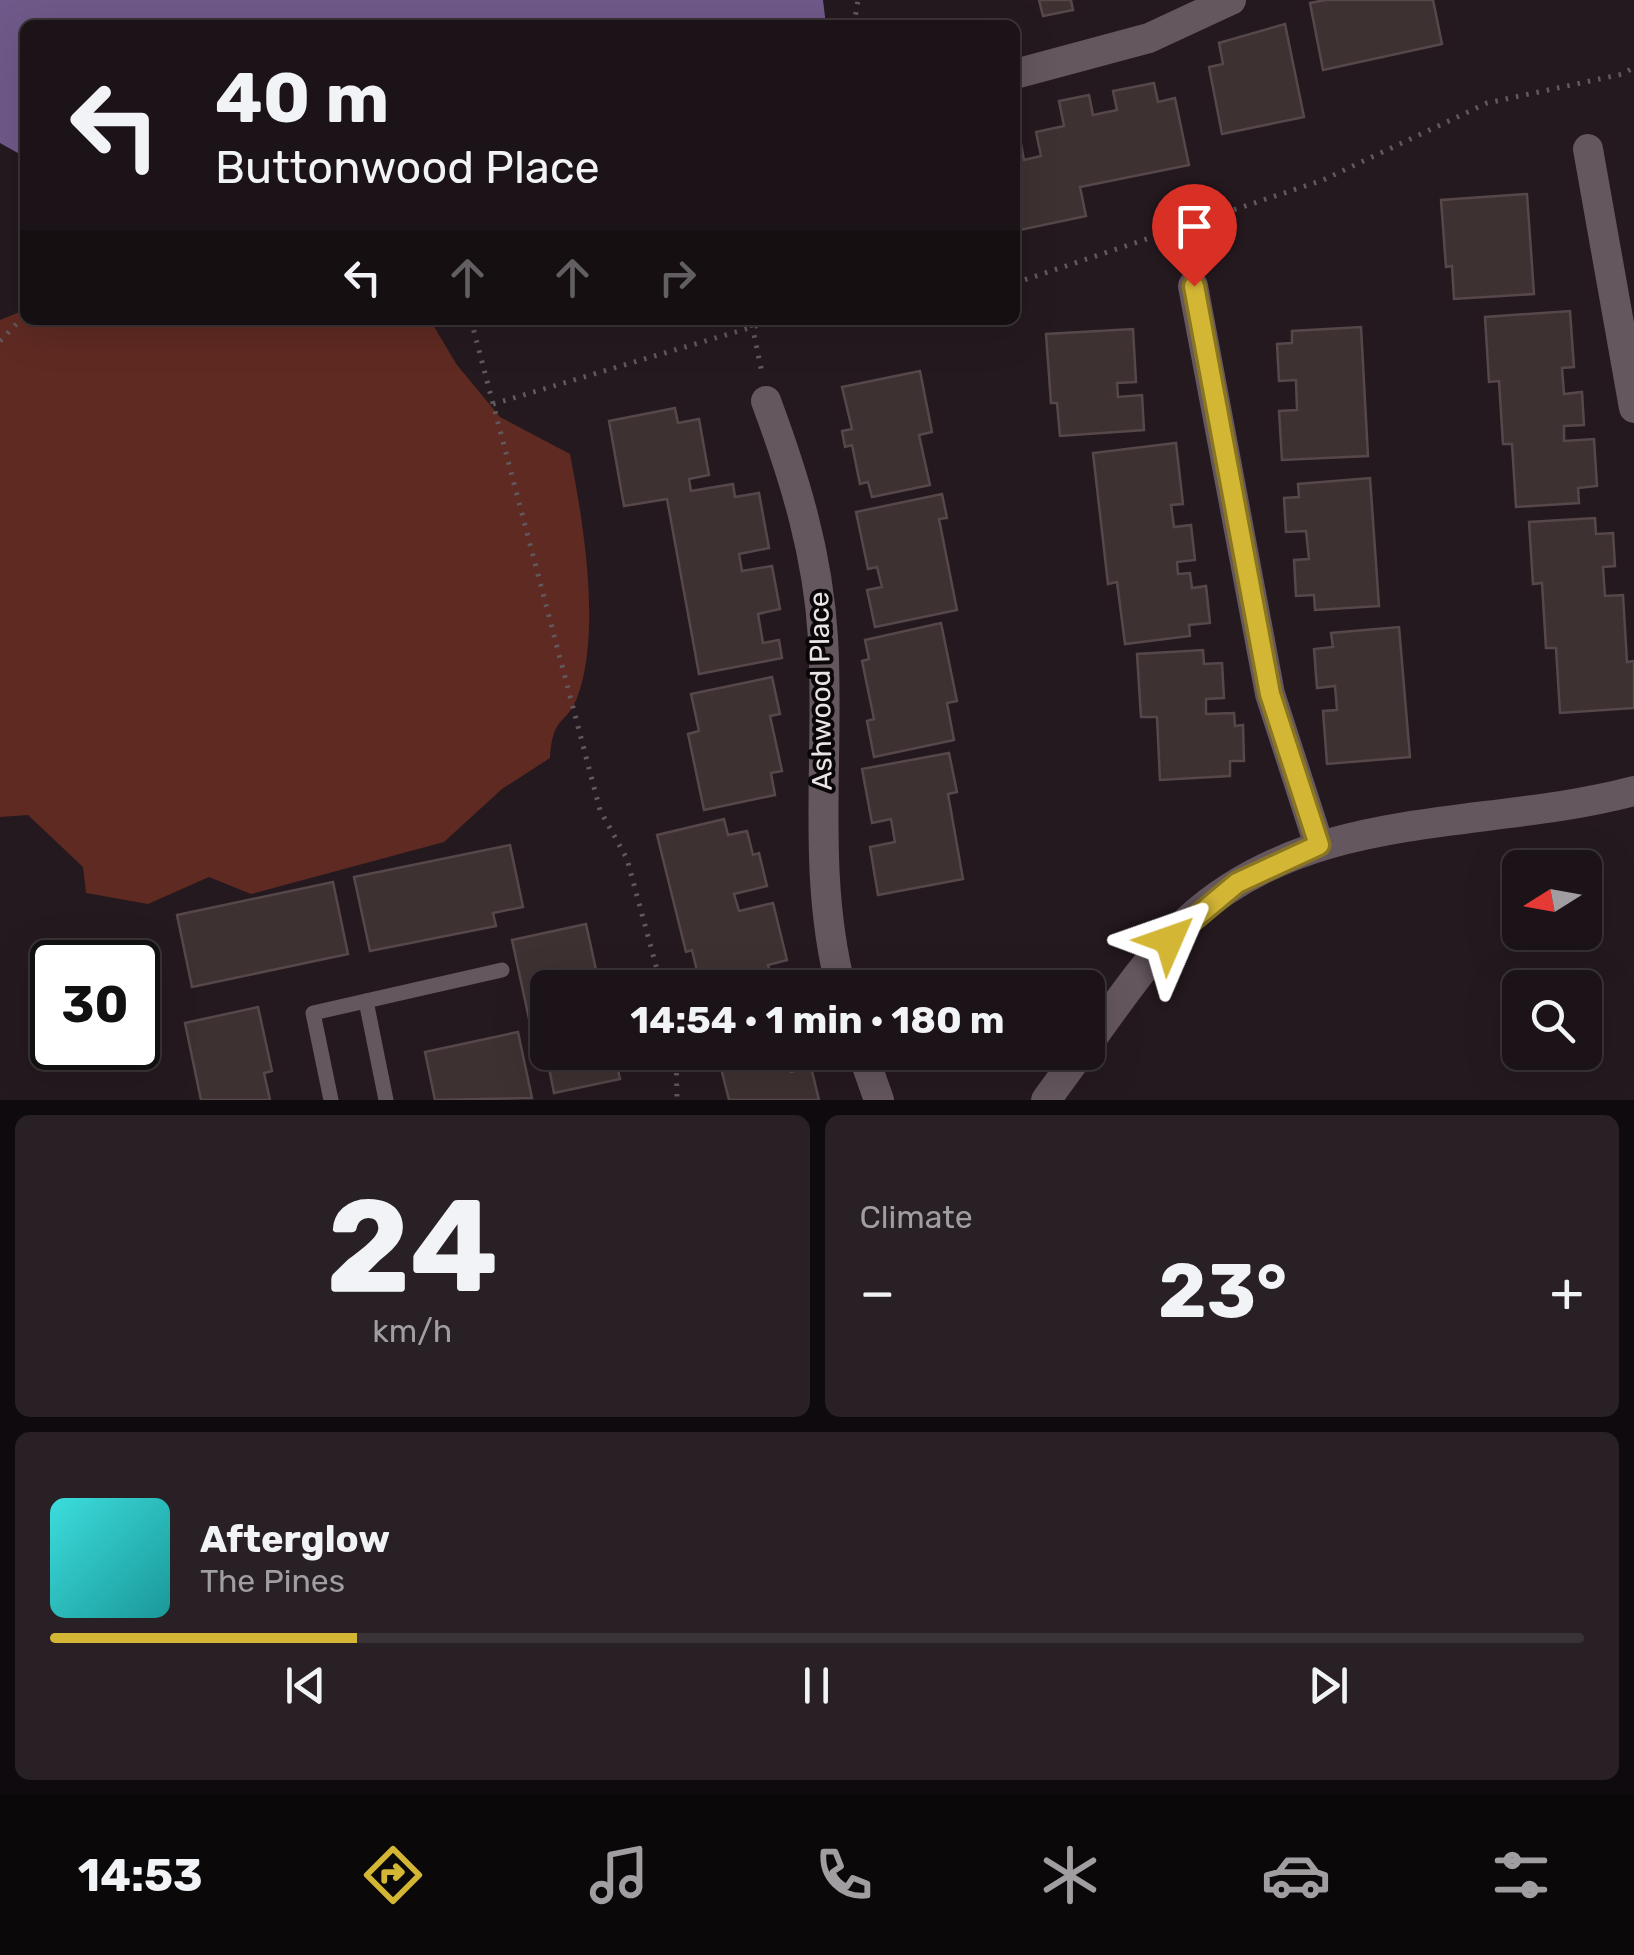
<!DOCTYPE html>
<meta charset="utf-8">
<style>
:root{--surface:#1b1317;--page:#282024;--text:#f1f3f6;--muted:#a09ea1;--line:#393236;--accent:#d4b635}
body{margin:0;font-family:Rubik,sans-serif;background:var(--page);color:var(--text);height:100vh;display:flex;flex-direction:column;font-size:38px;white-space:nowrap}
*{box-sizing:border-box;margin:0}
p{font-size:32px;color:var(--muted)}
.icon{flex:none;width:55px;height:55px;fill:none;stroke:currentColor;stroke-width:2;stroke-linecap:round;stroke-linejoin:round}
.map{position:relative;height:1100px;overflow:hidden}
.drawer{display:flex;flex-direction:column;gap:15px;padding:15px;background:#0f0a0d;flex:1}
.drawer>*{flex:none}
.banner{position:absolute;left:20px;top:20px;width:1000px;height:305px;border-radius:15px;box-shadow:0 10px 40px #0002,0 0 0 2px var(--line);background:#1b1317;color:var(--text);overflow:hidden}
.needle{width:65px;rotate:259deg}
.buttons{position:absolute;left:1502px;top:850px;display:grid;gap:20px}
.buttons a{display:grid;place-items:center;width:100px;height:100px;border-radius:15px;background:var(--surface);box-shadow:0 10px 40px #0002,0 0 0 2px var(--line);font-size:50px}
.speed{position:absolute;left:30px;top:940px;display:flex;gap:20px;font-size:50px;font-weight:700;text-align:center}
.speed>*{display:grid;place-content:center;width:130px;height:130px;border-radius:50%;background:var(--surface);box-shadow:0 10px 40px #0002,0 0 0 2px var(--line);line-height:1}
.speed .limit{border:5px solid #111;border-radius:15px;background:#fff;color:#111}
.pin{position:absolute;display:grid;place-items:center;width:85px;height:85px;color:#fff;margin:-102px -42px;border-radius:50% 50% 50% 0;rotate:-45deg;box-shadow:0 0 10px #0007}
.pin .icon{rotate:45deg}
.me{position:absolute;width:110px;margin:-55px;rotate:47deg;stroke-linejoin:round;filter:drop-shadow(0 0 8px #0008)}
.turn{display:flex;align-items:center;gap:35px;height:210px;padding:0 30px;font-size:45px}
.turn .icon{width:130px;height:130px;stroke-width:2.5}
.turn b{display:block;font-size:70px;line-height:85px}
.lanes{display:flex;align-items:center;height:95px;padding:0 30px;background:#0003;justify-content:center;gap:50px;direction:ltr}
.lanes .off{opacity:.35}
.big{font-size:75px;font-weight:700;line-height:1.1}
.drawer .tile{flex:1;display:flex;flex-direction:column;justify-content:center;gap:15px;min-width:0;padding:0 35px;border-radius:15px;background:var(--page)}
.drawer .dial{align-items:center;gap:0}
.dial b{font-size:130px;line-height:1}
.song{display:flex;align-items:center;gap:30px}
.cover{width:120px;height:120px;border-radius:15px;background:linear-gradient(135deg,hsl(180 70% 55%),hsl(180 70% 35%))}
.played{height:10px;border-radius:5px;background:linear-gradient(90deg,var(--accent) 20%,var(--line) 20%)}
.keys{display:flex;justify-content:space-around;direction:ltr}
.heat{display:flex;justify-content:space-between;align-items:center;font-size:55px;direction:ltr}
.drawer .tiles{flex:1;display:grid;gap:15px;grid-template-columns:1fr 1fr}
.tile:last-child{grid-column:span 2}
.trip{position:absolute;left:530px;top:970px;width:575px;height:100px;border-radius:15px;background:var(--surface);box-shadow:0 10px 40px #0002,0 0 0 2px var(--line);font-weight:700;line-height:100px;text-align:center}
.tab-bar{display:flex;height:160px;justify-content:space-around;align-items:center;background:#0b0809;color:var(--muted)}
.tab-bar .icon{width:70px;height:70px}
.tab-bar .on{color:var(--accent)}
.tab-bar b{font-size:45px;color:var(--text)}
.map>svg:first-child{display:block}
.green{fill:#5f2a22}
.water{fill:#6f598a}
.building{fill:#3e3132;stroke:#56484a;stroke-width:2.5}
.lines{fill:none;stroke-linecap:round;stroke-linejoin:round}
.path{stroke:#62585e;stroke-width:5;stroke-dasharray:2.5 8;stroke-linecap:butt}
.lane{stroke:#64575e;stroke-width:15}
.street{stroke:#64575e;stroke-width:30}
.route-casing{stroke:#8a7622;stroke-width:25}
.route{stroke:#d4b635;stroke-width:18}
.labels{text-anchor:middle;stroke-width:8;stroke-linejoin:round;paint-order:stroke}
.street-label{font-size:28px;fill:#eae3e6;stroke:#0a0608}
</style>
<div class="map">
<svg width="1634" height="1100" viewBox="0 0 1634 1100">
<rect width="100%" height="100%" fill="#24191f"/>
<path class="green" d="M 25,310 L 25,320 L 430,320 L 457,365 L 500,417 L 570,454 C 583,520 602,633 577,698 C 565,727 553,714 550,758 L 502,789 L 444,842 L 251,894 L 209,877 L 148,904 L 86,893 L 83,867 L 28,815 L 0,817 L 0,320 Z"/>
<path class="water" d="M 0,0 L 823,0 L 826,25 L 25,25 L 25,157 L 0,143 Z"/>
<g class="building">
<path d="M 1039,0 L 1071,0 L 1073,10 L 1043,16 Z"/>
<path d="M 1325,0 L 1433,0 L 1442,44 L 1323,70 L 1310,3 Z"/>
<path d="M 1285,24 L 1304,117 L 1222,134 L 1209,67 L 1223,64 L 1219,43 Z"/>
<path d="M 1154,83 L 1158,102 L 1175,98 L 1189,165 L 1080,187 L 1086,216 L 1015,231 L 1015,139 L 1020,139 L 1024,160 L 1041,156 L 1036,132 L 1064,126 L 1059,101 L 1089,95 L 1093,115 L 1117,110 L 1113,91 Z"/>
<path d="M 1527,194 L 1534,294 L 1454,299 L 1452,266 L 1446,267 L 1441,200 Z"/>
<path d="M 1570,311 L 1574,367 L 1562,368 L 1564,394 L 1582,392 L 1584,425 L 1564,426 L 1564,441 L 1594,439 L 1597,486 L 1578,488 L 1579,503 L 1516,507 L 1512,444 L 1503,444 L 1499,381 L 1489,382 L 1485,317 Z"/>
<path d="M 1361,327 L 1368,456 L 1282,460 L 1279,411 L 1297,410 L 1296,380 L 1279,381 L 1277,344 L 1292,343 L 1292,331 Z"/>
<path d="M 1133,329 L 1136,382 L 1117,383 L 1118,397 L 1142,395 L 1144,430 L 1060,436 L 1057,403 L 1051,403 L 1046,334 Z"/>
<path d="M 920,371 L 932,432 L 919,435 L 930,485 L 872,497 L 868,482 L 860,484 L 852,445 L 845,447 L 842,431 L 852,429 L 842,387 Z"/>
<path d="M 675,408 L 678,423 L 699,419 L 709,475 L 689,479 L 691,491 L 733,484 L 735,497 L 759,493 L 769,548 L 739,554 L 742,571 L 772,566 L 780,609 L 758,614 L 763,643 L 779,640 L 782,658 L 699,674 L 667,499 L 624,506 L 609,421 Z"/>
<path d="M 1176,443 L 1183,504 L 1171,505 L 1174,527 L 1191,525 L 1195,560 L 1177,562 L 1178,574 L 1190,573 L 1192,588 L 1206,586 L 1210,623 L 1189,625 L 1190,636 L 1125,644 L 1117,582 L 1108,584 L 1093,453 Z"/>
<path d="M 1370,478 L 1379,606 L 1315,610 L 1314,595 L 1296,596 L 1294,560 L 1309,559 L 1306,531 L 1286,532 L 1284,498 L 1299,497 L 1298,484 Z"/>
<path d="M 942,494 L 947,518 L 939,519 L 957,610 L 875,627 L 867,590 L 882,587 L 877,567 L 868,569 L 856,512 Z"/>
<path d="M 1595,518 L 1596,534 L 1613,533 L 1615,566 L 1603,567 L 1605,596 L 1623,595 L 1627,662 L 1634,661 L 1634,708 L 1560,713 L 1556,648 L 1546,648 L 1542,583 L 1533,584 L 1529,522 Z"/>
<path d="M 941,623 L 957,701 L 947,703 L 954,740 L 874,757 L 867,721 L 874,719 L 862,661 L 869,659 L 865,640 Z"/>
<path d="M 1399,627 L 1410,757 L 1327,764 L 1323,711 L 1337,710 L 1335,686 L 1317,688 L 1314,649 L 1333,647 L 1331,633 Z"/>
<path d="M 1203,650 L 1204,664 L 1222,663 L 1224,698 L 1206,699 L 1206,714 L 1234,713 L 1235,726 L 1243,725 L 1244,761 L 1230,761 L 1230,776 L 1160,780 L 1157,717 L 1141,717 L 1137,654 Z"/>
<path d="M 772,677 L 780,714 L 770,716 L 782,771 L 771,773 L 775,795 L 704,810 L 688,734 L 699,731 L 691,694 Z"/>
<path d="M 949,753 L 957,792 L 948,794 L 963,879 L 878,895 L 870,847 L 895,842 L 891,819 L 872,823 L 862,769 Z"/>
<path d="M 724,819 L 728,835 L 747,831 L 753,855 L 759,853 L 767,886 L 734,894 L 739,911 L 773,903 L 787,960 L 768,965 L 774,988 L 701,988 L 692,950 L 686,952 L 657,835 Z"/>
<path d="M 510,845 L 523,907 L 493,913 L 496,926 L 370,951 L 354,877 Z"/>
<path d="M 333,882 L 348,954 L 192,987 L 177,915 Z"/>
<path d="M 586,924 L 600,988 L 548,988 L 548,1052 L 614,1052 L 620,1079 L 554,1093 L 548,1063 L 539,1065 L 512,940 Z"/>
<path d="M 258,1007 L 272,1071 L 264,1073 L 270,1100 L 201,1100 L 185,1023 Z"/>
<path d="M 518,1032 L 532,1098 L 435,1100 L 425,1052 Z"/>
<path d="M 717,1052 L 787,1052 L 791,1072 L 811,1067 L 819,1100 L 729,1100 Z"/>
</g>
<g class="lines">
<g class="path">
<path d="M 854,25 L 858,0"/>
<path d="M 1015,283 L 1323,180 L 1487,103 L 1623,74 L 1634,67"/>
<path d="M 471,320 L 600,810 L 627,859 L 662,988"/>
<path d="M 752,325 L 762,373"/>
<path d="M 0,341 L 25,315"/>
<path d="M 493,404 L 776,320"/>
<path d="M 676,1052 L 677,1100"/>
</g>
<g class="lane">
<path d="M 366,1001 L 386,1100"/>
<path d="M 331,1100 L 313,1013 L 502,970"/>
</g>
<g class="street">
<path d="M 1015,74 L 1149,38 L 1231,0"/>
<path d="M 1588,149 L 1634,408"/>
<path d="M 1193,286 L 1270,694 L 1319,845"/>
<path d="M 766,401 C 795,479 818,554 823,638 C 830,755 811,872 841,988"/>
<path d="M 1088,1044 C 1119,1001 1149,956 1188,920 C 1312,806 1483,831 1634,791"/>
<path d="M 862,1052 L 879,1100"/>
<path d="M 1046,1100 L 1081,1052"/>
</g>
</g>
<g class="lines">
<g class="route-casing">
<path id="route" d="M 1169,940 L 1237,883 L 1319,845 L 1270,694 L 1194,286"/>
</g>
<use href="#route" class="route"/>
</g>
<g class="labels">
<g class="street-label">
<text transform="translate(820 691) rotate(-91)" y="10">Ashwood Place</text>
</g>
</g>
</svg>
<div class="buttons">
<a><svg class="needle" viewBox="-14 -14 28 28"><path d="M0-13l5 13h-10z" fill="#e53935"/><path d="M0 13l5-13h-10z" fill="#a09ea1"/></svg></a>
<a><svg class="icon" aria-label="search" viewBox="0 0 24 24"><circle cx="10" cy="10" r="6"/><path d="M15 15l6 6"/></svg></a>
</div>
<div class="speed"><div class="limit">30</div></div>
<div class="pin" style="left:1194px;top:286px;background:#d93025"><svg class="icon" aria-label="arrive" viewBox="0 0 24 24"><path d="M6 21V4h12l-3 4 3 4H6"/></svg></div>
<svg class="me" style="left:1169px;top:940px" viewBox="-20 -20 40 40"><path d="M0-17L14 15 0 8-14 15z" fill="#d4b635" stroke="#fff" stroke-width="4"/></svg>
<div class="trip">14:54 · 1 min · 180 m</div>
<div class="banner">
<div class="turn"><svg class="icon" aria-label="left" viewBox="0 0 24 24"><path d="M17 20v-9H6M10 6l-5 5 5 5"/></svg><div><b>40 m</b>Buttonwood Place</div></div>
<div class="lanes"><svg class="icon" aria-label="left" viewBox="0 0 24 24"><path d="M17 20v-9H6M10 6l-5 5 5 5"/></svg><svg class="icon off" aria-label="ahead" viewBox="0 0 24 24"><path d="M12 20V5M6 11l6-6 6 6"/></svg><svg class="icon off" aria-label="ahead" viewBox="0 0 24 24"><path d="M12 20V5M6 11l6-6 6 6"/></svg><svg class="icon off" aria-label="right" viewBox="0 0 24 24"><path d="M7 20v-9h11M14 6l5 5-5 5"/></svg></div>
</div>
</div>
<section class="drawer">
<div class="tiles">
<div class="tile dial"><b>24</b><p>km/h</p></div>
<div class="tile"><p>Climate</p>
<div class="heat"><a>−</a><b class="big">23°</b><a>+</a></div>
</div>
<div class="tile">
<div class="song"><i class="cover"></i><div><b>Afterglow</b><p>The Pines</p></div></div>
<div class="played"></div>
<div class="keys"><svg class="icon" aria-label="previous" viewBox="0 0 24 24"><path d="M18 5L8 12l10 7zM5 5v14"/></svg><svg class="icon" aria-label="pause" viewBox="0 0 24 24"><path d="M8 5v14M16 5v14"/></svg><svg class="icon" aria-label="next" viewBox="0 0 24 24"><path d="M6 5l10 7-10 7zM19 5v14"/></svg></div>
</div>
</div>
</section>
<nav class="tab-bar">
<b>14:53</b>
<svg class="icon on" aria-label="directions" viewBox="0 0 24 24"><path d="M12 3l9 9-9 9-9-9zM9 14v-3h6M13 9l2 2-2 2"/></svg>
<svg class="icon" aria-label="music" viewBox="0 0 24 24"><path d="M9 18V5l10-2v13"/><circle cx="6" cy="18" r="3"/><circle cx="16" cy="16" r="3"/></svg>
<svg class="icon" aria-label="phone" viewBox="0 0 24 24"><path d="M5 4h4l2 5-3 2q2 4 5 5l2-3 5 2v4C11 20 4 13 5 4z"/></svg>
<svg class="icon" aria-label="climate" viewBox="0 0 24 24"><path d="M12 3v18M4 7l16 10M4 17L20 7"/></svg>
<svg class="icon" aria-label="car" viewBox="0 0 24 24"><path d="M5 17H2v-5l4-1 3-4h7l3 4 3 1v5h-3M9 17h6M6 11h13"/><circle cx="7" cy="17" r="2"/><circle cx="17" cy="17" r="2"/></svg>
<svg class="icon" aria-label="filters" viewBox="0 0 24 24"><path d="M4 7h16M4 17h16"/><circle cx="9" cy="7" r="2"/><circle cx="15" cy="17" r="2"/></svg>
</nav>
